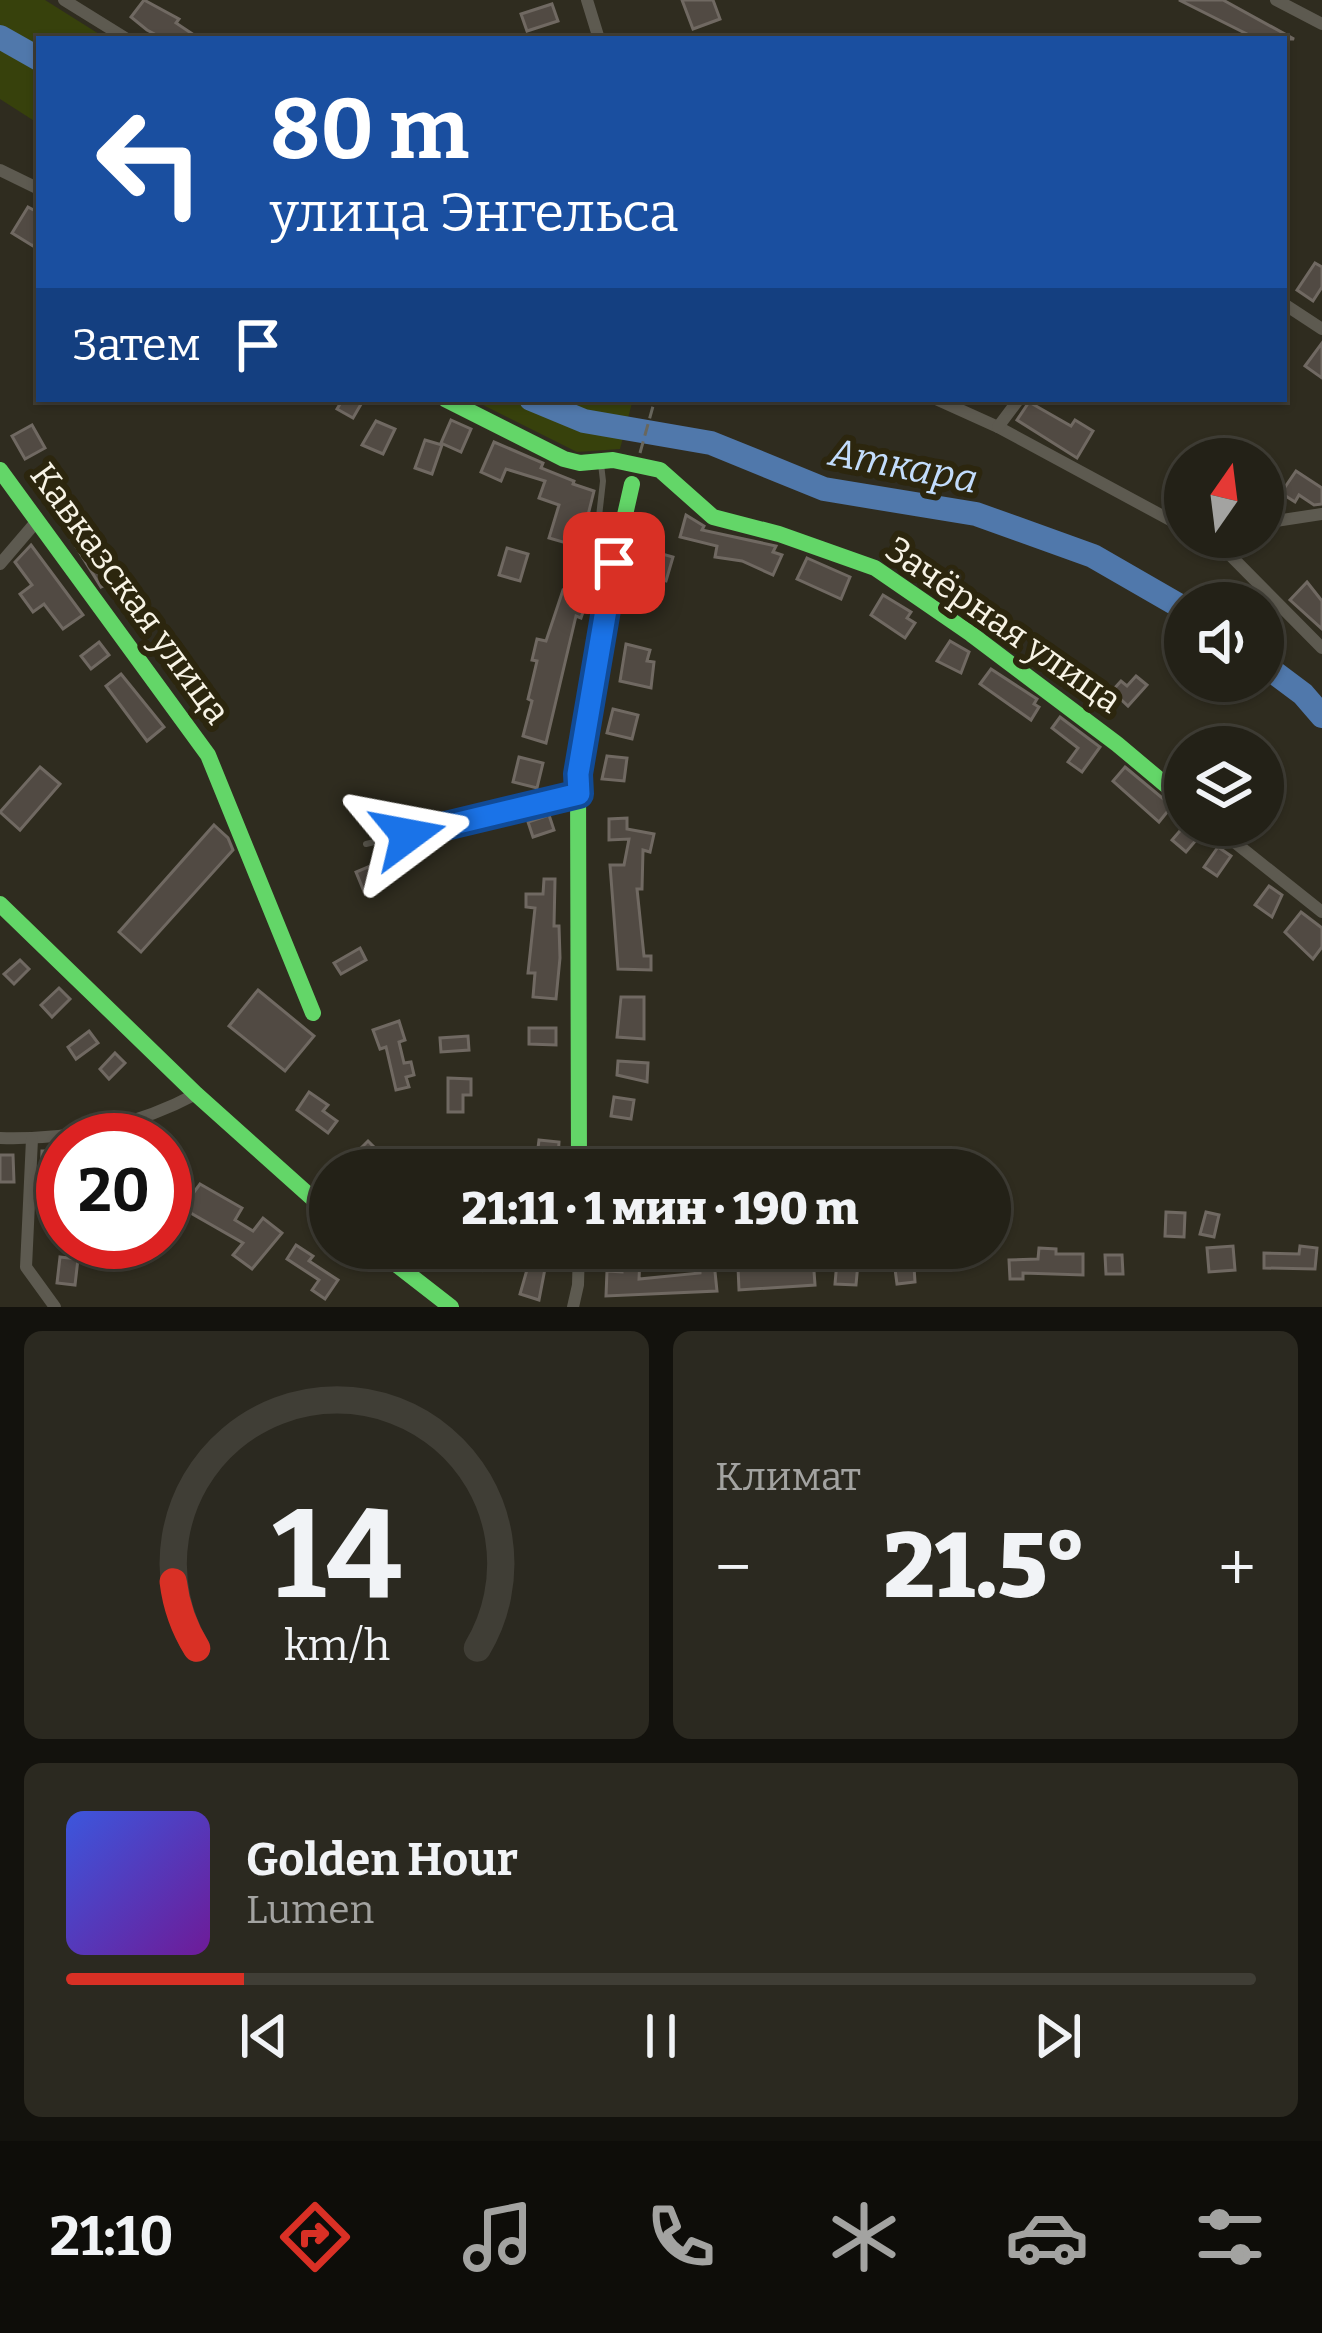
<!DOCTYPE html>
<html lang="ru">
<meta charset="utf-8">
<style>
:root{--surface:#232117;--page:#2b2920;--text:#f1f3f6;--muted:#a3a3a1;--line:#403e36;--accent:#d93025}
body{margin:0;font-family:Bitter,serif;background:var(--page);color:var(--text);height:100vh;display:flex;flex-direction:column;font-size:45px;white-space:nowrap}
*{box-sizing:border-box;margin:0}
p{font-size:39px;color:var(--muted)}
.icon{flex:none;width:66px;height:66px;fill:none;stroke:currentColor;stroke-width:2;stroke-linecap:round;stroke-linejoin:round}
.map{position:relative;height:1307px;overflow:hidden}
.details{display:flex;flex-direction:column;gap:24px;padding:24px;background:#13120d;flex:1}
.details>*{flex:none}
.guide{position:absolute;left:36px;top:36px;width:1251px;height:366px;border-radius:0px;box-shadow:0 3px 9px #0004,0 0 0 3px var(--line);background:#1a4fa0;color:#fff;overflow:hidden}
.needle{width:78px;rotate:14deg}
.tools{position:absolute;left:1164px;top:438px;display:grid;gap:24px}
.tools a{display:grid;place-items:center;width:120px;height:120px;border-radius:50%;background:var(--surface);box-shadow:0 3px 9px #0004,0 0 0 3px var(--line);font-size:60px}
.speed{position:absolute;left:36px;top:1113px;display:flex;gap:24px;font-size:60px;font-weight:700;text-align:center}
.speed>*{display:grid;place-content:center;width:156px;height:156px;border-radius:50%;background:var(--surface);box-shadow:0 3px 9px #0004,0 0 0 3px var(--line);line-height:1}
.speed .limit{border:18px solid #d22;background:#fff;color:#111}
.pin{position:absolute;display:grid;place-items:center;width:102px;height:102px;color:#fff;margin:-51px;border-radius:24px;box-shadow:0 6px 18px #0006}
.me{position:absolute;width:132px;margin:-66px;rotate:77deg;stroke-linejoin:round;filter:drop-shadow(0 0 9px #0008)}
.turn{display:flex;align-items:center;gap:42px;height:252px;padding:0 36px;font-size:54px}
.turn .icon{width:156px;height:156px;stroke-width:2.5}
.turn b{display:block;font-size:84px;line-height:102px}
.then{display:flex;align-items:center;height:114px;padding:0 36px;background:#0003;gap:24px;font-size:45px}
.big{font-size:90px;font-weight:800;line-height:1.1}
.details .widget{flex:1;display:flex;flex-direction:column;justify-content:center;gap:18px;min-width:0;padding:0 42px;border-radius:18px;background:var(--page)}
.details .dial{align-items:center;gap:0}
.dial svg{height:312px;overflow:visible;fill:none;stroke:var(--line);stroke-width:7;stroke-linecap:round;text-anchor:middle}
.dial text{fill:var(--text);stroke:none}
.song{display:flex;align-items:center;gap:36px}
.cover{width:144px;height:144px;border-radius:18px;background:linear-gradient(135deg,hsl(230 70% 55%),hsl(280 70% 35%))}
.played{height:12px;border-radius:6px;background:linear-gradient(90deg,var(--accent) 15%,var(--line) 15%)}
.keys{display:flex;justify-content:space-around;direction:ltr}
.heat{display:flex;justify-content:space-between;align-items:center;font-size:66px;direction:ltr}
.details .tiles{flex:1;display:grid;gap:24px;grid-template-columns:1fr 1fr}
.widget:last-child{grid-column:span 2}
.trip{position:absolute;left:309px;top:1149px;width:702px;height:120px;border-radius:60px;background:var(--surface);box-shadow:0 3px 9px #0004,0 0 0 3px var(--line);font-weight:800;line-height:120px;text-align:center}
.menu{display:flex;height:192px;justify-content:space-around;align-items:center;background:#0e0d09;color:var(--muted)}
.menu .icon{width:84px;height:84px}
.menu .current{color:var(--accent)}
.menu b{font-size:54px;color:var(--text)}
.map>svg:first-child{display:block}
.green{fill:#37410c}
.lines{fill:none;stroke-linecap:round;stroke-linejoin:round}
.river{stroke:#5078ab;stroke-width:24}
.building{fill:#514a43;stroke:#706962;stroke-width:3}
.path{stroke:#69675d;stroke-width:3;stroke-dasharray:12 6;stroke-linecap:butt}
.lane{stroke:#5d5a50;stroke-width:6}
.street{stroke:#5d5a50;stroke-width:12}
.fast{stroke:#63d668;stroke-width:16}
.route-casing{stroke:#114b97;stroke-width:30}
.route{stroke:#1a73e8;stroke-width:21}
.labels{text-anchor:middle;stroke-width:12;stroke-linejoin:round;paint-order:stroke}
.street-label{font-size:36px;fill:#f7f3e5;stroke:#2c260e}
.water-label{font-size:39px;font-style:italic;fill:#c2dcfc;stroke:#2c260e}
</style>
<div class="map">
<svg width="1322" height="1307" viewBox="0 0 1322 1307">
<rect width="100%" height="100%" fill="#2f2c1f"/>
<g class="green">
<path d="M 0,0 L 45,0 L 107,39 L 39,39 L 39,124 L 0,99 Z"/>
<path d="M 471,399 L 633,399 L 620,449 L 577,452 Z"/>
</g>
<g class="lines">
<g class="river">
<path d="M 0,37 L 39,59"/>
<path d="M 531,399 L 584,421 L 711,443 L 824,489 L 976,514 L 1093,556 L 1185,609"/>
<path d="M 1263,664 L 1303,694 L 1322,716"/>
</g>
</g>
<g class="building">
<path d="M 144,0 L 179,19 L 176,23 L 200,39 L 164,39 L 147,30 L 131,17 Z"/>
<path d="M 682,0 L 713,0 L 720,19 L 693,29 Z"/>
<path d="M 1179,0 L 1223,0 L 1294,39 L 1257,39 Z"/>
<path d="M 552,4 L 558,21 L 527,31 L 521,14 Z"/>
<path d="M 28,207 L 39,213 L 39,236 L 33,246 L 12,233 Z"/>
<path d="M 1315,263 L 1322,267 L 1322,287 L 1313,301 L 1297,290 Z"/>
<path d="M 1322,343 L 1322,378 L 1305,366 Z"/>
<path d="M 343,399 L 364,399 L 353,418 L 337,409 Z"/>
<path d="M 1029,402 L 1071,426 L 1075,420 L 1093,431 L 1077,458 L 1017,420 Z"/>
<path d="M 451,420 L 471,429 L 461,452 L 441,443 Z"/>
<path d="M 376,421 L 395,429 L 383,454 L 362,445 Z"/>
<path d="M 32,425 L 45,448 L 25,459 L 12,436 Z"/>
<path d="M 425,440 L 442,445 L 432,474 L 415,468 Z"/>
<path d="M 494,442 L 543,463 L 541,468 L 574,481 L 573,484 L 594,491 L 580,547 L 549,538 L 559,505 L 539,498 L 545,481 L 506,469 L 501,481 L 481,472 Z"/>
<path d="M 49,470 L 56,482 L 39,493 L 31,481 Z"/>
<path d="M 1296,471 L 1322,488 L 1322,504 L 1314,505 L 1299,495 L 1295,502 L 1281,493 Z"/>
<path d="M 686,515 L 704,526 L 702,530 L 776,546 L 773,552 L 782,555 L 773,575 L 742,561 L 715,557 L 717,546 L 680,537 Z"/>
<path d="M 85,527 L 94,541 L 89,544 L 109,583 L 101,587 L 70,537 Z"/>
<path d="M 31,545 L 83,615 L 63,629 L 44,604 L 33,612 L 20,594 L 32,585 L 15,562 Z"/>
<path d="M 507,548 L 528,554 L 520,581 L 499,575 Z"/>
<path d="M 651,551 L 673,557 L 666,581 L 644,575 Z"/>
<path d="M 807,558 L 850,577 L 841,599 L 797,579 Z"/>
<path d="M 1307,582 L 1322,601 L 1322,629 L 1290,600 Z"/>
<path d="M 563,590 L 588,597 L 581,618 L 576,616 L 546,743 L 523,736 L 532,701 L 528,699 L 537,661 L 532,660 L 537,639 L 546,641 Z"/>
<path d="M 883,595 L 911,612 L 907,618 L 915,623 L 905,638 L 871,615 Z"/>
<path d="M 950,641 L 969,652 L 961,673 L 937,661 Z"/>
<path d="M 99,642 L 109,655 L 91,669 L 81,656 Z"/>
<path d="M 626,644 L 650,650 L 647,661 L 654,662 L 651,688 L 620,681 Z"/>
<path d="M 991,669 L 1037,699 L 1034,704 L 1039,707 L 1031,720 L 980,684 Z"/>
<path d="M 121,674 L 164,727 L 147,741 L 106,686 Z"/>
<path d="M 1136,676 L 1147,685 L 1128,706 L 1112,691 L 1121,681 L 1127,686 Z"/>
<path d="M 613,709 L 638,715 L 632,739 L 607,733 Z"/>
<path d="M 1060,717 L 1100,747 L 1082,772 L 1068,762 L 1078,748 L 1052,728 Z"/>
<path d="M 607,756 L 627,758 L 624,781 L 602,779 Z"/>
<path d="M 519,757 L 543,763 L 537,788 L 513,782 Z"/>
<path d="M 40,767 L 60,784 L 20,830 L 0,812 Z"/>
<path d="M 1125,767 L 1172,806 L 1159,822 L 1113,781 Z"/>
<path d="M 549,815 L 554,830 L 533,837 L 528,822 Z"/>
<path d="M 627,818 L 627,829 L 654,834 L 650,852 L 643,850 L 642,889 L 637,889 L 644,956 L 651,956 L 651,970 L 618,969 L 610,865 L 624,865 L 629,839 L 609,840 L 609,819 Z"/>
<path d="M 214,825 L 228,838 L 233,850 L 141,952 L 119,932 Z"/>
<path d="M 1185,825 L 1194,825 L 1203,832 L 1186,852 L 1172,840 Z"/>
<path d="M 1218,847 L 1231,856 L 1217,876 L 1204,867 Z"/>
<path d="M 375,864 L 383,886 L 365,894 L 356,872 Z"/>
<path d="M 544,879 L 555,879 L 554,926 L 559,926 L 560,958 L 556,999 L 533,997 L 535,973 L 528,973 L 535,908 L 526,907 L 526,894 L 543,894 Z"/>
<path d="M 1269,886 L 1282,895 L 1272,917 L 1255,905 Z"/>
<path d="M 1301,912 L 1322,928 L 1322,947 L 1313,959 L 1285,932 Z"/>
<path d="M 360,948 L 366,960 L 341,974 L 334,963 Z"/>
<path d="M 20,960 L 29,969 L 14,984 L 4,974 Z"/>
<path d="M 59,988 L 70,999 L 52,1017 L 41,1005 Z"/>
<path d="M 258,990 L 314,1036 L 285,1071 L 229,1026 Z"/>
<path d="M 621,997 L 644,997 L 644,1039 L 617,1037 Z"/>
<path d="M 399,1021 L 405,1040 L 399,1042 L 404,1063 L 411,1062 L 414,1075 L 406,1077 L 409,1087 L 396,1090 L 386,1047 L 380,1049 L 373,1030 Z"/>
<path d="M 529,1028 L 556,1028 L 556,1045 L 529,1044 Z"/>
<path d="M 89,1031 L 98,1043 L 76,1059 L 68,1047 Z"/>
<path d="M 468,1036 L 469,1050 L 441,1052 L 440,1038 Z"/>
<path d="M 115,1053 L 125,1063 L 109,1079 L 100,1069 Z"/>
<path d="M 618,1061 L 648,1063 L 647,1082 L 617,1075 Z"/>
<path d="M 448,1078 L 471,1079 L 471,1095 L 463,1095 L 463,1112 L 448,1112 Z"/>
<path d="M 309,1092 L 328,1105 L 323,1111 L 337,1121 L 328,1133 L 297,1110 Z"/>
<path d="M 614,1097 L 634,1100 L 631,1119 L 611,1116 Z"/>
<path d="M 539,1140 L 559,1142 L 558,1159 L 537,1156 Z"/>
<path d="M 368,1141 L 383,1156 L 370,1170 L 359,1170 L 349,1160 Z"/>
<path d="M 42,1151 L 63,1151 L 63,1173 L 49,1173 L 49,1181 L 41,1181 Z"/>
<path d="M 0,1155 L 13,1155 L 14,1182 L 0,1182 Z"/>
<path d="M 200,1184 L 242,1208 L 235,1220 L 253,1231 L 263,1218 L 282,1233 L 252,1269 L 233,1255 L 243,1243 L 182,1208 Z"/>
<path d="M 1166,1212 L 1185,1213 L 1184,1237 L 1165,1236 Z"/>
<path d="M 1206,1212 L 1219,1215 L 1214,1237 L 1200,1234 Z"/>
<path d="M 296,1245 L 313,1256 L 309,1261 L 338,1280 L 325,1299 L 312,1290 L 319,1280 L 287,1259 Z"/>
<path d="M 1233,1246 L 1235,1270 L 1209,1272 L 1207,1248 Z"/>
<path d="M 1300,1246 L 1317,1248 L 1315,1269 L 1264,1268 L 1264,1253 L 1299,1254 Z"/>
<path d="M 448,1248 L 482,1248 L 491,1253 L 482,1270 Z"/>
<path d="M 1039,1248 L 1056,1249 L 1056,1254 L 1083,1254 L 1083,1275 L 1023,1273 L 1023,1279 L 1010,1279 L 1009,1260 L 1038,1259 Z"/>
<path d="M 533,1249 L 548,1253 L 539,1300 L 520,1294 Z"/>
<path d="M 774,1249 L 775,1260 L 813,1257 L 815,1285 L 739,1290 L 738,1267 L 763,1266 L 762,1250 Z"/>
<path d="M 1105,1255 L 1122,1255 L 1123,1274 L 1106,1274 Z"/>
<path d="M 60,1257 L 78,1259 L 75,1285 L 57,1283 Z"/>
<path d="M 622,1258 L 640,1258 L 639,1279 L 700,1273 L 700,1263 L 714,1262 L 717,1291 L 606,1296 L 607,1271 L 622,1272 Z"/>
<path d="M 837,1261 L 858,1263 L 856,1285 L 835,1284 Z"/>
<path d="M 914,1267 L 915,1282 L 897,1284 L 895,1269 Z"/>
</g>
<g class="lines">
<path class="path" d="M 640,453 L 655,399"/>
<g class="lane">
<path d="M 601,464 L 603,481 L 595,552 L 602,588"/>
<path d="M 366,844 L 575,795"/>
</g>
<g class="street">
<path d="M 64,0 L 127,39"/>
<path d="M 587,0 L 599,39"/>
<path d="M 1276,0 L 1322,24"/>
<path d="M 0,170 L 39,189"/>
<path d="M 1284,304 L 1322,329"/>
<path d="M 936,399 L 998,427 L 1185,528"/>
<path d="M 998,427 L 1019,399"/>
<path d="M 1263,523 L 1322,514"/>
<path d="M 1201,537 L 1225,550 L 1322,648"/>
<path d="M 0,564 L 36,522"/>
<path d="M 1213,825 L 1322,912"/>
<path d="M 0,1138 C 69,1140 134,1127 196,1094"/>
<path d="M 32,1139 L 26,1267 L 55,1307"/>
<path d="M 573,1307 L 578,1285 L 579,1248"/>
</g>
<g class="fast">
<path d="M 445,399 L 564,459 L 580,463 L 613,460 L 660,470 L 713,517 L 779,534 L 875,568 L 971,634 L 1117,744 L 1185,801"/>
<path d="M 0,470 L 208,755 L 313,1013"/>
<path d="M 0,904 L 196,1094 L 330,1214"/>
<path d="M 579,1170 L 578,774 L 605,603 L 632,484"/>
<path d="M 375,1248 L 451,1307"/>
</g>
</g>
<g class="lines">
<g class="route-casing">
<path id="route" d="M 408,835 L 579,794 L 578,774 L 614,563"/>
</g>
<use href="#route" class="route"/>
</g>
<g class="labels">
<g class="street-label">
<text transform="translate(131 593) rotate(54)" y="13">Кавказская улица</text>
<text transform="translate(1004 624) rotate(35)" y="13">Зачёрная улица</text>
</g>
<g class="water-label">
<text transform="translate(904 465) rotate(11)" y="14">Аткара</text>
</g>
</g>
</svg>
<div class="tools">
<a><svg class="needle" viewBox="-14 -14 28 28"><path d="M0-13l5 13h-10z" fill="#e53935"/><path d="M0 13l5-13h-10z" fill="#a3a3a1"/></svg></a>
<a><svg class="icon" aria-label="sound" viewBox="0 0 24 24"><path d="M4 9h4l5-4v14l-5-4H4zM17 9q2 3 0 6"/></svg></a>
<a><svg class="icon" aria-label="layers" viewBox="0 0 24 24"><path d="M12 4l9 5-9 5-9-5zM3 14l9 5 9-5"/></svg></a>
</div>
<div class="speed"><div class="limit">20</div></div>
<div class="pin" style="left:614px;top:563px;background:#d93025"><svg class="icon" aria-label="arrive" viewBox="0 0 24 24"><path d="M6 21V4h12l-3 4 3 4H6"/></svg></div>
<svg class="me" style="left:408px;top:835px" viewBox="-20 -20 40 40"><path d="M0-17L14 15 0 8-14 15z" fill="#1a73e8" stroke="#fff" stroke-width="4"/></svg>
<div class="trip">21:11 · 1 мин · 190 m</div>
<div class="guide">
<div class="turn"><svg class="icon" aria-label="left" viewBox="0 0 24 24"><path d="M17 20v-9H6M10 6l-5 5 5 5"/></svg><div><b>80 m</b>улица Энгельса</div></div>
<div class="then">Затем<svg class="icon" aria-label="arrive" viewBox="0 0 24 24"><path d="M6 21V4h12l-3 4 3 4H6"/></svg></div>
</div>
</div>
<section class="details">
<div class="tiles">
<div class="widget dial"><svg viewBox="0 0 100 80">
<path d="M14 69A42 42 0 1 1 86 69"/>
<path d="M14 69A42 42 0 0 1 8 52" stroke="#d93025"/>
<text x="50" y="56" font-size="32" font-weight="700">14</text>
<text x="50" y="72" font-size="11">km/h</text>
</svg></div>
<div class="widget"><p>Климат</p>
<div class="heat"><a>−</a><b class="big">21.5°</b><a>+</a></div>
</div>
<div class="widget">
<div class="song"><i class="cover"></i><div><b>Golden Hour</b><p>Lumen</p></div></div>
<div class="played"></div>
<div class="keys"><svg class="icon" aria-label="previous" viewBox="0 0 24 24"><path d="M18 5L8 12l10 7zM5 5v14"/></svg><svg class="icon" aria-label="pause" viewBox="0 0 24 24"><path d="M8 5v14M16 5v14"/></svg><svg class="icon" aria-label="next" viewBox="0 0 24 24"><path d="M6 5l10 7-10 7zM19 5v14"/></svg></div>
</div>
</div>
</section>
<nav class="menu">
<b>21:10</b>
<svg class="icon current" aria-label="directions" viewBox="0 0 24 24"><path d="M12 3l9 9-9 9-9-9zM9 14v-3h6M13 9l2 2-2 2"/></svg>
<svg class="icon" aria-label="music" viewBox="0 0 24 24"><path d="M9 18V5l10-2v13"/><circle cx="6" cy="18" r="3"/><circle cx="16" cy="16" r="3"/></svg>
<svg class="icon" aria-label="phone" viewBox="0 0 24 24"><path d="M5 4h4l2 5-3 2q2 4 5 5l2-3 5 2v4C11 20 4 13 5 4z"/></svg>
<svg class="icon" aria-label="climate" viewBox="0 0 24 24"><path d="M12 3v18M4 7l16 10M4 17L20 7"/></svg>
<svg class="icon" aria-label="car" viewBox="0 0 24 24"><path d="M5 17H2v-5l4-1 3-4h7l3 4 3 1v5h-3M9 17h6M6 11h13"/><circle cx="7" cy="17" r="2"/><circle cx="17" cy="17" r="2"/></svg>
<svg class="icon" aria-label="filters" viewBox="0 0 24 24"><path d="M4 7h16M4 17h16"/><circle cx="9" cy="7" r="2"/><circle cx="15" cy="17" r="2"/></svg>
</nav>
